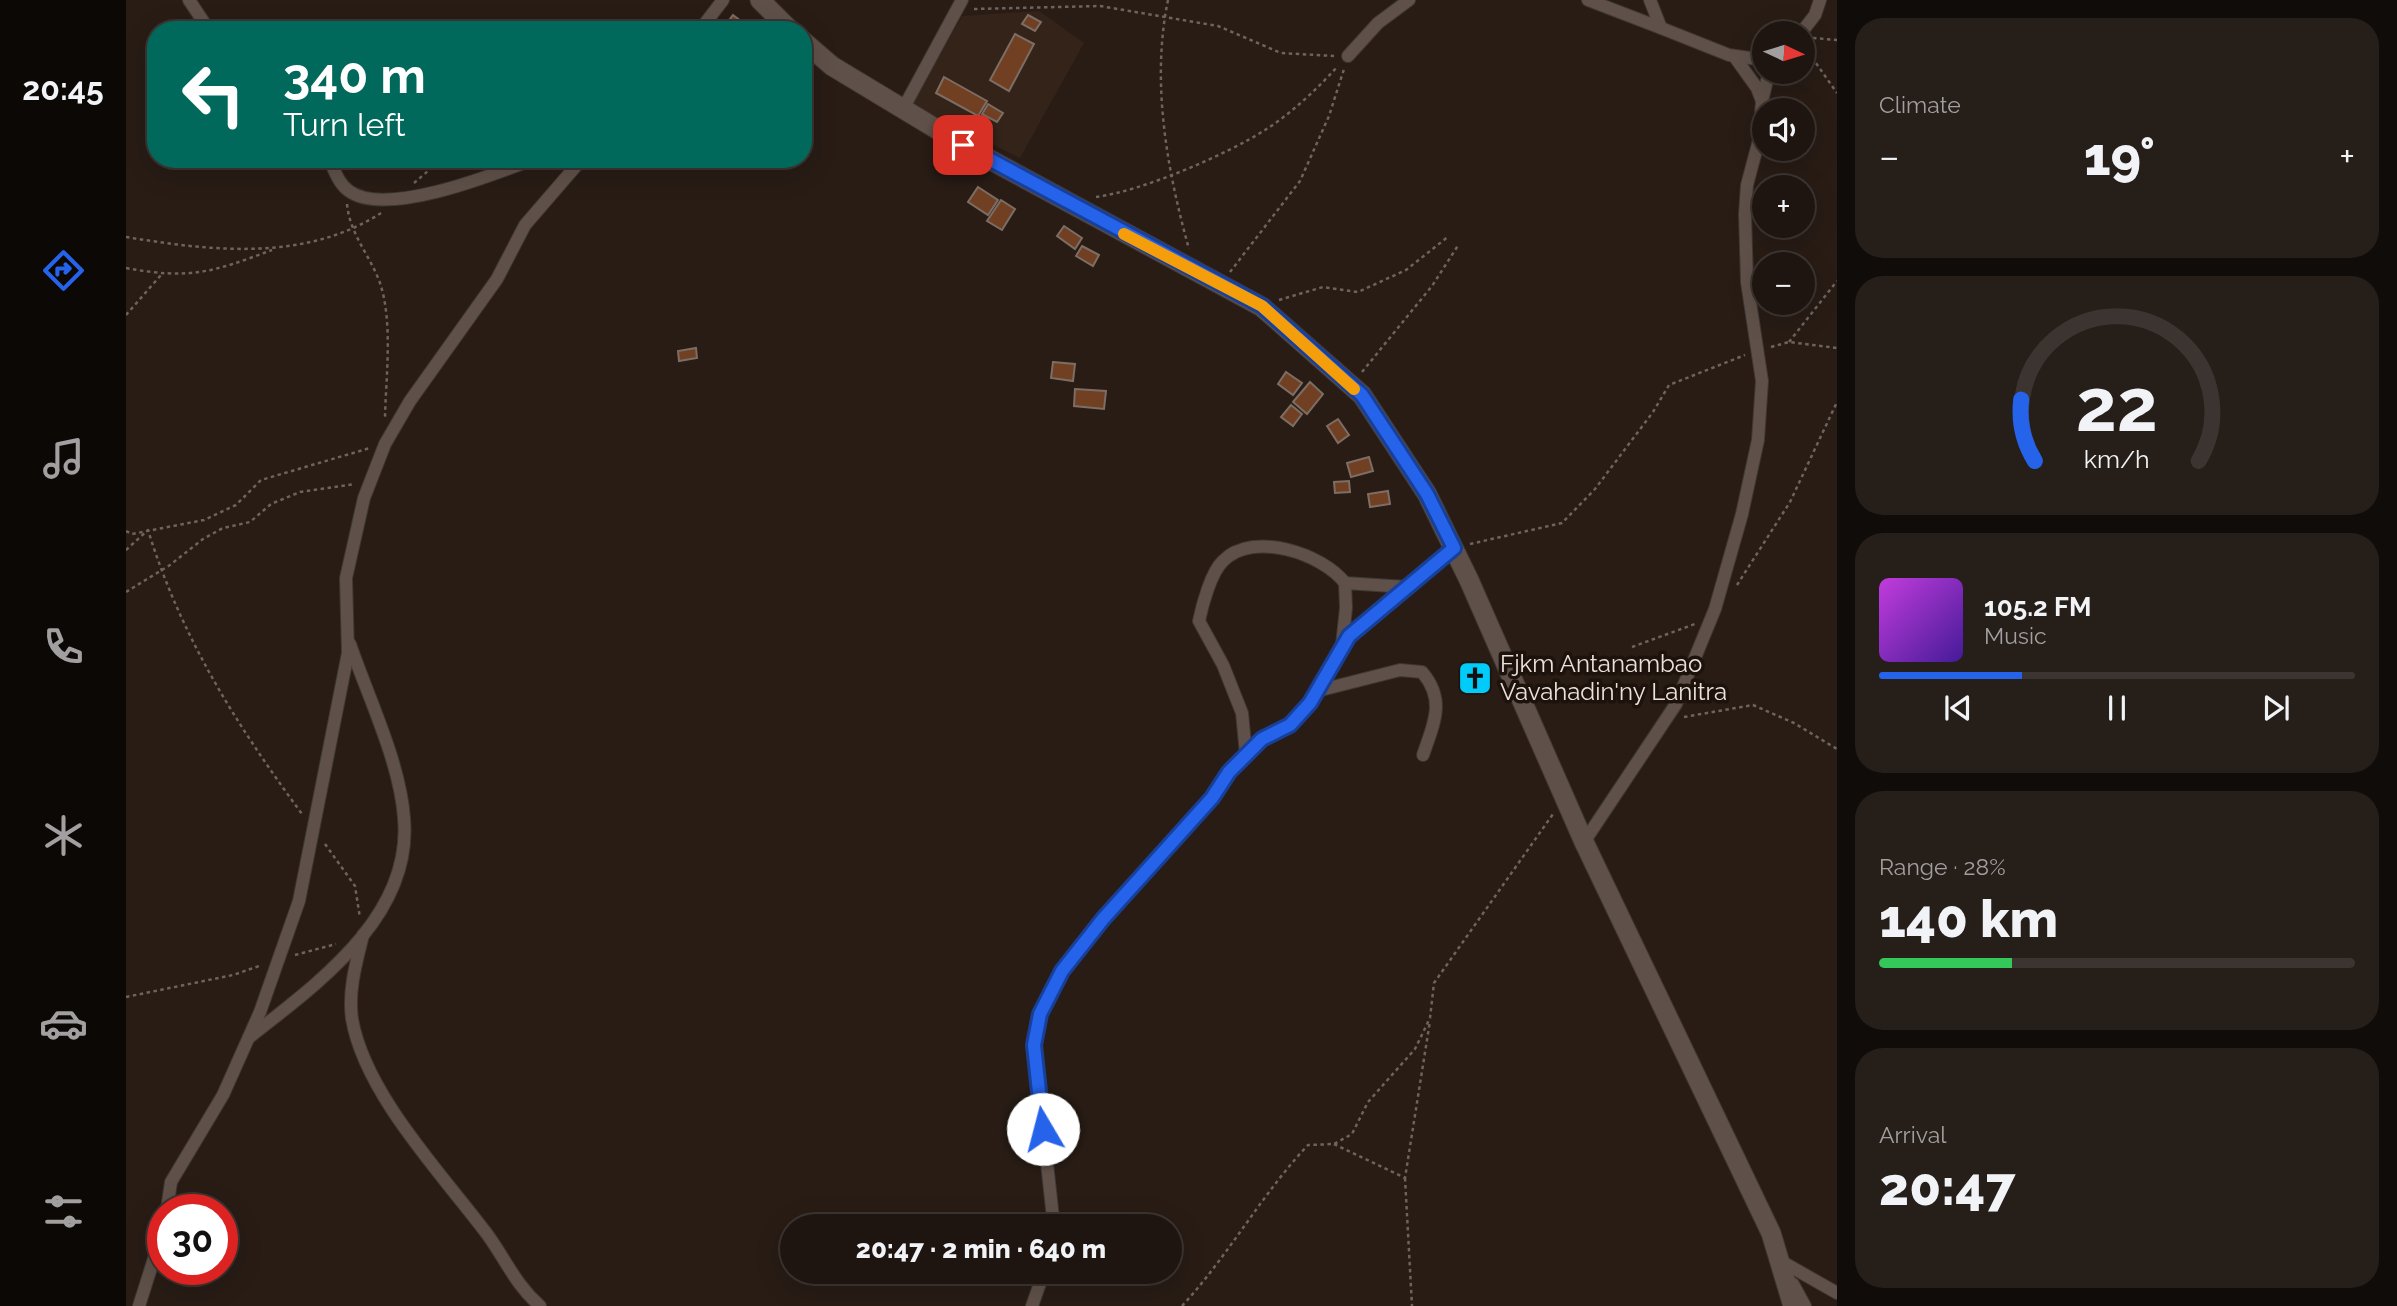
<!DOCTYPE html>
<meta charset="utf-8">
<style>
:root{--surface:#1e1510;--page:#261e19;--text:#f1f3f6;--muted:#a19f9f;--line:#3c3430;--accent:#2563eb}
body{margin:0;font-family:Raleway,sans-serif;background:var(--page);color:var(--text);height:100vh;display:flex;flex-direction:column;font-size:26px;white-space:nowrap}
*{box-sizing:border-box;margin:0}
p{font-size:23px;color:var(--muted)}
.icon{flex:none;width:38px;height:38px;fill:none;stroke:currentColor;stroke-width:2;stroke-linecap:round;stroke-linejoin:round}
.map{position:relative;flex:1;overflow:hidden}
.details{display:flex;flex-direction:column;gap:18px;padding:18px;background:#100c09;width:560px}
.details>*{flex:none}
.banner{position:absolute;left:21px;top:21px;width:665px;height:147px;border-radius:28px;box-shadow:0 7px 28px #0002,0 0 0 2px var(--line);background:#00695c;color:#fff;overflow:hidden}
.needle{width:46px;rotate:94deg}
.controls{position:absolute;left:1626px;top:21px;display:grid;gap:14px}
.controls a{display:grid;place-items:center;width:63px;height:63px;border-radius:50%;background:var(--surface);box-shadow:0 7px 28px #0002,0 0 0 2px var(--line);font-size:35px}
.speed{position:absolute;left:21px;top:1194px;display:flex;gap:14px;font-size:35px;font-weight:700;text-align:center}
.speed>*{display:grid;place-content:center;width:91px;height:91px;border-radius:50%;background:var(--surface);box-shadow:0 7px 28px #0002,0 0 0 2px var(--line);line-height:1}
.speed .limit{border:10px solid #d22;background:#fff;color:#111}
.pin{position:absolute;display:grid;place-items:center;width:60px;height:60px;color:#fff;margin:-30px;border-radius:14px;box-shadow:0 4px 10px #0006}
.me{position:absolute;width:77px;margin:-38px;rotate:352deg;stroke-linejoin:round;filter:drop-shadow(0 0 5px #0008)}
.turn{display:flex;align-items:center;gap:24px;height:147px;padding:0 21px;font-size:32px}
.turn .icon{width:91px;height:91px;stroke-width:2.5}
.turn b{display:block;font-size:49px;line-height:60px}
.big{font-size:52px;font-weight:800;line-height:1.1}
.details .tile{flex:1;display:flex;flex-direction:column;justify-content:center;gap:10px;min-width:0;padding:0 24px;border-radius:28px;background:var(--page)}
.details .dial{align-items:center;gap:0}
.dial svg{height:182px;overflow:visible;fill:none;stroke:var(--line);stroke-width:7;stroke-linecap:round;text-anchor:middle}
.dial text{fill:var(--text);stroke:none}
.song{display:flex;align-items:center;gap:21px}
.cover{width:84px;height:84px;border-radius:10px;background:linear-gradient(135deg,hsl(290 70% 55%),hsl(260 70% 35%))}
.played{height:7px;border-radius:4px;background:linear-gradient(90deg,var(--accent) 30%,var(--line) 30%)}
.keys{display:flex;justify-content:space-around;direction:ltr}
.heat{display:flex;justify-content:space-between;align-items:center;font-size:38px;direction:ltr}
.charge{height:10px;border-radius:5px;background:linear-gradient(90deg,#34c759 28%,var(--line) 0)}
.trip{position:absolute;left:654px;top:1214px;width:402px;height:70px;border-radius:35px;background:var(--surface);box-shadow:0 7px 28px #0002,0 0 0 2px var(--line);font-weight:800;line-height:70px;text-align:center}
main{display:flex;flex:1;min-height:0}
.dock{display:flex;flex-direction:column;width:126px;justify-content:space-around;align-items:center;background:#0c0806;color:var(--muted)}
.dock .icon{width:49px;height:49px}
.dock .on{color:var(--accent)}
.dock b{font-size:32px;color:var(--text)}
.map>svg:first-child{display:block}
.built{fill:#342319}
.building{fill:#714023;stroke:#7c6d65;stroke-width:2}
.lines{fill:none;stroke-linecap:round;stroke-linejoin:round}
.street-casing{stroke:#403633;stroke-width:14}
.secondary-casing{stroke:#403633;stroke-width:21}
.path{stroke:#6e635d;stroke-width:2.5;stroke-dasharray:3.5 3.5;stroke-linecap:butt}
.street{stroke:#5f5149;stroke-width:12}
.secondary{stroke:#5f5149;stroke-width:19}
.route-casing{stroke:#184099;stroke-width:18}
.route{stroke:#2563eb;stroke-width:12}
.slow{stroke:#f59e0b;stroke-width:12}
.labels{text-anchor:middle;stroke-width:7;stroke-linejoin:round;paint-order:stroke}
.poi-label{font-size:24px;fill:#eae2dd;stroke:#1e120c;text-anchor:start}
</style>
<main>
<nav class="dock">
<b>20:45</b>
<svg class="icon on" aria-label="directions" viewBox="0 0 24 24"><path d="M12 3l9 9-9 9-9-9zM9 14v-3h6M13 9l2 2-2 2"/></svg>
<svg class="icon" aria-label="music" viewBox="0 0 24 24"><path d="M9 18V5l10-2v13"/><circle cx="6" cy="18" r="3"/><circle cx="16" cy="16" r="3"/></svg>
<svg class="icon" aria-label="phone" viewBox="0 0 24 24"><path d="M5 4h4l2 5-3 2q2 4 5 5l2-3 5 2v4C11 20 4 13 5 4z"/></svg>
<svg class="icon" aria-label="climate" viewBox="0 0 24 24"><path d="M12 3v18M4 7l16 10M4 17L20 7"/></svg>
<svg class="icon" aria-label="car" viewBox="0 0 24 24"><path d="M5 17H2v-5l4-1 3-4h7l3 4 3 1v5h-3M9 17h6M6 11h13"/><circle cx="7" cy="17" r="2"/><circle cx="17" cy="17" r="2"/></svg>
<svg class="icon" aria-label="filters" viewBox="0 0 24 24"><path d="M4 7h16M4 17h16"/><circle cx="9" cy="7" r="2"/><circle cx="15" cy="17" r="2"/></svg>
</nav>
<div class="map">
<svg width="1711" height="1306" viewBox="0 0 1711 1306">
<rect width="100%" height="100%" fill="#281c15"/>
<path class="built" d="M 913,11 L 958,43 L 894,158 L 786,105 L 836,16 Z"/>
<g class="building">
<path d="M 607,15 L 619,24 L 615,30 L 596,30 Z"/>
<path d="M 902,15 L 915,22 L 909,31 L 896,24 Z"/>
<path d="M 889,34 L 908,44 L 883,91 L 864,80 Z"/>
<path d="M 818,77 L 861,101 L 852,116 L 810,93 Z"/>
<path d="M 862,104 L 877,113 L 871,122 L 856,114 Z"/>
<path d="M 852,187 L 872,200 L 862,215 L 842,202 Z"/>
<path d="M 875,200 L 889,209 L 876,230 L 861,221 Z"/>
<path d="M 938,226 L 956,238 L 949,249 L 931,236 Z"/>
<path d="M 956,246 L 973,255 L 967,266 L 950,256 Z"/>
<path d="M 570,348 L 571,358 L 553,361 L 552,351 Z"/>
<path d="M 927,362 L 949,364 L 947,381 L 925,378 Z"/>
<path d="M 1160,372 L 1176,383 L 1167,395 L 1152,384 Z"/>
<path d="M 1184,382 L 1197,394 L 1181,414 L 1167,402 Z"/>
<path d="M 949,389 L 980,391 L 978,409 L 948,406 Z"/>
<path d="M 1165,405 L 1176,414 L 1167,426 L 1155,417 Z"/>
<path d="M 1212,419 L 1223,435 L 1212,443 L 1201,426 Z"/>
<path d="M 1243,457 L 1247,471 L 1225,477 L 1221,463 Z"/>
<path d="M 1223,481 L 1224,492 L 1209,493 L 1208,482 Z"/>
<path d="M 1262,491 L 1264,504 L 1244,507 L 1242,494 Z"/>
</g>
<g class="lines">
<g class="street-casing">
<g id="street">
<path d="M 63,0 L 83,30"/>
<path d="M 1462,0 L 1535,28"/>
<path d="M 1524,0 L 1535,28 L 1603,55 L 1638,60"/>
<path d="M 574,30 L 597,0"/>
<path d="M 1675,33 L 1689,15 L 1694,0"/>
<path d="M 1222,56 L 1252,23 L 1283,0"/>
<path d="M 1608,56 L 1631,88 L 1636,101 L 1643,72"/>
<path d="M 777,109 L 836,0"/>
<path d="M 203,159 C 209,171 212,183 223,191 C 260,218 369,174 408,159"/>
<path d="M 1216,645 L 1220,608 L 1219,583"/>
<path d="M 1191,691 L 1274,670 L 1296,672 C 1320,700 1308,723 1297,755"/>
<path d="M 1120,754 L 1116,713 L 1097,665 L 1073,621 C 1076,606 1085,572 1097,561 C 1127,530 1197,554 1219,583 L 1281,587"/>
<path d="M 1458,842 L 1550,704 L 1589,609 L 1616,514 L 1632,440 L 1636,381 L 1621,282 L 1619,214 L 1621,185 L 1633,140 L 1636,101"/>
<path d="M 237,935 C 230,963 222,991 226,1019 C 239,1094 316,1174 361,1234 C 380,1260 389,1284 414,1306"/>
<path d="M 125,1036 C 192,983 287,916 278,818 C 274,762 242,697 224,644"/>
<path d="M 41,1209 L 45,1182 L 97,1095 L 134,1012 L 173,901 L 222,653 L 220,578 L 238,498 L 259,444 L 284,401 L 371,279 L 399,225 L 456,159"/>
<path d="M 928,1227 L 908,1045 L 914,1014 L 936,971 L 977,919 L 1085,798 L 1103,772 L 1136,739 L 1164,725 L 1184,703 L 1223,636 L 1328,548"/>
<path d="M 1653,1260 L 1711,1293"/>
<path d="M 1667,1284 L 1679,1306"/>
<path d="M 13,1306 L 37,1230"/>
<path d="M 906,1306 L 918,1272"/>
</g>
</g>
<g class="secondary-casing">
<g id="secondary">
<path d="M 634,0 L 664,30"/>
<path d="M 677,41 L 706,66 L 837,145 L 1136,307 L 1236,395 L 1301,494 L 1343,580 L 1458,842 L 1645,1233 L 1667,1306"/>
</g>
</g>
<g class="path">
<path d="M 1042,0 C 1025,82 1041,170 1063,249"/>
<path d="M 848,9 L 974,6 L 1092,26 L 1155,53 L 1208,56"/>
<path d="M 1687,38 L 1711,40"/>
<path d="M 1678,46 L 1711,93"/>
<path d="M 288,183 L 316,159"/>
<path d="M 970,197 C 1016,191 1100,155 1139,130 C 1166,113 1191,89 1212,66"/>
<path d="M 221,204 C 224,235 244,255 254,283 C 267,322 260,376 259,417"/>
<path d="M 0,237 C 85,251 179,262 255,213"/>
<path d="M 0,268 C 64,280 87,272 146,250"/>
<path d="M 1104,272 L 1174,181 L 1203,116 L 1218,69"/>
<path d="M 1153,300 L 1197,287 L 1232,292 L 1280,270 L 1323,236"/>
<path d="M 0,315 L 35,275"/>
<path d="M 1663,342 L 1711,281"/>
<path d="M 1645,347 L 1663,342 L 1711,348"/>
<path d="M 1236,372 L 1306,286 L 1333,244"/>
<path d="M 0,531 L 6,534 L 78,520 L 110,505 L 135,480 L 244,448"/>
<path d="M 1344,544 L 1436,523 L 1469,489 L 1527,412 L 1543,385 L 1619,355"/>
<path d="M 0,550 L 22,530 C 55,637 110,724 176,814"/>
<path d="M 1611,585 L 1664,502 L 1711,402"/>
<path d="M 0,592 L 44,565 L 77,539 L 97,528 L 124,522 L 145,504 L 174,492 L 229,484"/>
<path d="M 1506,647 L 1569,624"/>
<path d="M 1558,717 L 1627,705 L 1668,723 L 1711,749"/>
<path d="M 199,844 L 229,886 L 234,918"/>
<path d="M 169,955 L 210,944"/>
<path d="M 0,997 L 107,975 L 136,965"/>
<path d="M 1208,1144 L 1279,1178 L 1304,1021"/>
<path d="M 1279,1178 L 1286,1306"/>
<path d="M 1056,1306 C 1103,1255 1135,1195 1182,1145 L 1208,1144 L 1226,1134 L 1242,1102 L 1289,1049 L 1304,1018 L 1308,983 L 1427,814"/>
</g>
<use href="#street" class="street"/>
<use href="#secondary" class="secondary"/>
</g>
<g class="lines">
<g class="route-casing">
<path id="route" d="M 837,145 L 1136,306 L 1236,395 L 1301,494 L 1328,548 L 1223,636 L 1184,703 L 1164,725 L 1136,739 L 1103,772 L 1086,798 L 977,919 L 936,971 L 914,1014 L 908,1045 L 917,1129"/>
</g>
<use href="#route" class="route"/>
<path class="slow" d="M 998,234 L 1136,306 L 1228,389"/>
</g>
<defs>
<g id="church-square" transform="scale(1.75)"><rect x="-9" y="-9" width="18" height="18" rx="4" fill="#01cbf9" stroke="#1e120c"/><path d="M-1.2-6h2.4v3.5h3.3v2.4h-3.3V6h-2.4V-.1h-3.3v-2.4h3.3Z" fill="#111"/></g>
</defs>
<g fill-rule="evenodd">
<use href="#church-square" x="1349" y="678"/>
</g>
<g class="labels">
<g class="poi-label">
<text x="1374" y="672">Fjkm Antanambao<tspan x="1374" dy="28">Vavahadin'ny Lanitra</tspan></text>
</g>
</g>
</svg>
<div class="controls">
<a><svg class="needle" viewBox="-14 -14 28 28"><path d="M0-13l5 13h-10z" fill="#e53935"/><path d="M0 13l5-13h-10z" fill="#a19f9f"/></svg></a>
<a><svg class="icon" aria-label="sound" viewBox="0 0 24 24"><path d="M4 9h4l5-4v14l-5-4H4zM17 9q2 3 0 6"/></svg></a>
<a>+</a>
<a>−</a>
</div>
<div class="speed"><div class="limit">30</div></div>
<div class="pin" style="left:837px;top:145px;background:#d93025"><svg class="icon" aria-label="arrive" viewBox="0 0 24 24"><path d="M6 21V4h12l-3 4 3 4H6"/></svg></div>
<svg class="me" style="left:917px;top:1129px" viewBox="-20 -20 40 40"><circle r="19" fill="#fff"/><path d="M0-13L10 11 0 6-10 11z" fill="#2563eb"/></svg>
<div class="trip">20:47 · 2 min · 640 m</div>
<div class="banner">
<div class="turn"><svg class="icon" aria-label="left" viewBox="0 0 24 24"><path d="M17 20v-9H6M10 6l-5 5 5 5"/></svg><div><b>340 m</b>Turn left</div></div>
</div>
</div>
<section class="details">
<div class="tile"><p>Climate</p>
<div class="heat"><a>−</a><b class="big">19°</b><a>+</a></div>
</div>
<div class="tile dial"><svg viewBox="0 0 100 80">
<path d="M14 69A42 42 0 1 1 86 69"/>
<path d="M14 69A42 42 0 0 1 8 42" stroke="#2563eb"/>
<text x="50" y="56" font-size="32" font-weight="700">22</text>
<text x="50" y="72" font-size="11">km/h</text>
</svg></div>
<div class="tile">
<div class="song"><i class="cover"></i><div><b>105.2 FM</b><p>Music</p></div></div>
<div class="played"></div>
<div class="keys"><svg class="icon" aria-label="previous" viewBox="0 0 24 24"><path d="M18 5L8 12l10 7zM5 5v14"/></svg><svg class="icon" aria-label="pause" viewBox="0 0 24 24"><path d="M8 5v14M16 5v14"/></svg><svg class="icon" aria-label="next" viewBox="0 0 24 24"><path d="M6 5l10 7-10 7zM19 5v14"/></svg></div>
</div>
<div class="tile"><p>Range · 28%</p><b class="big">140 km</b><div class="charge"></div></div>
<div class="tile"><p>Arrival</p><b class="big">20:47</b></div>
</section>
</main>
